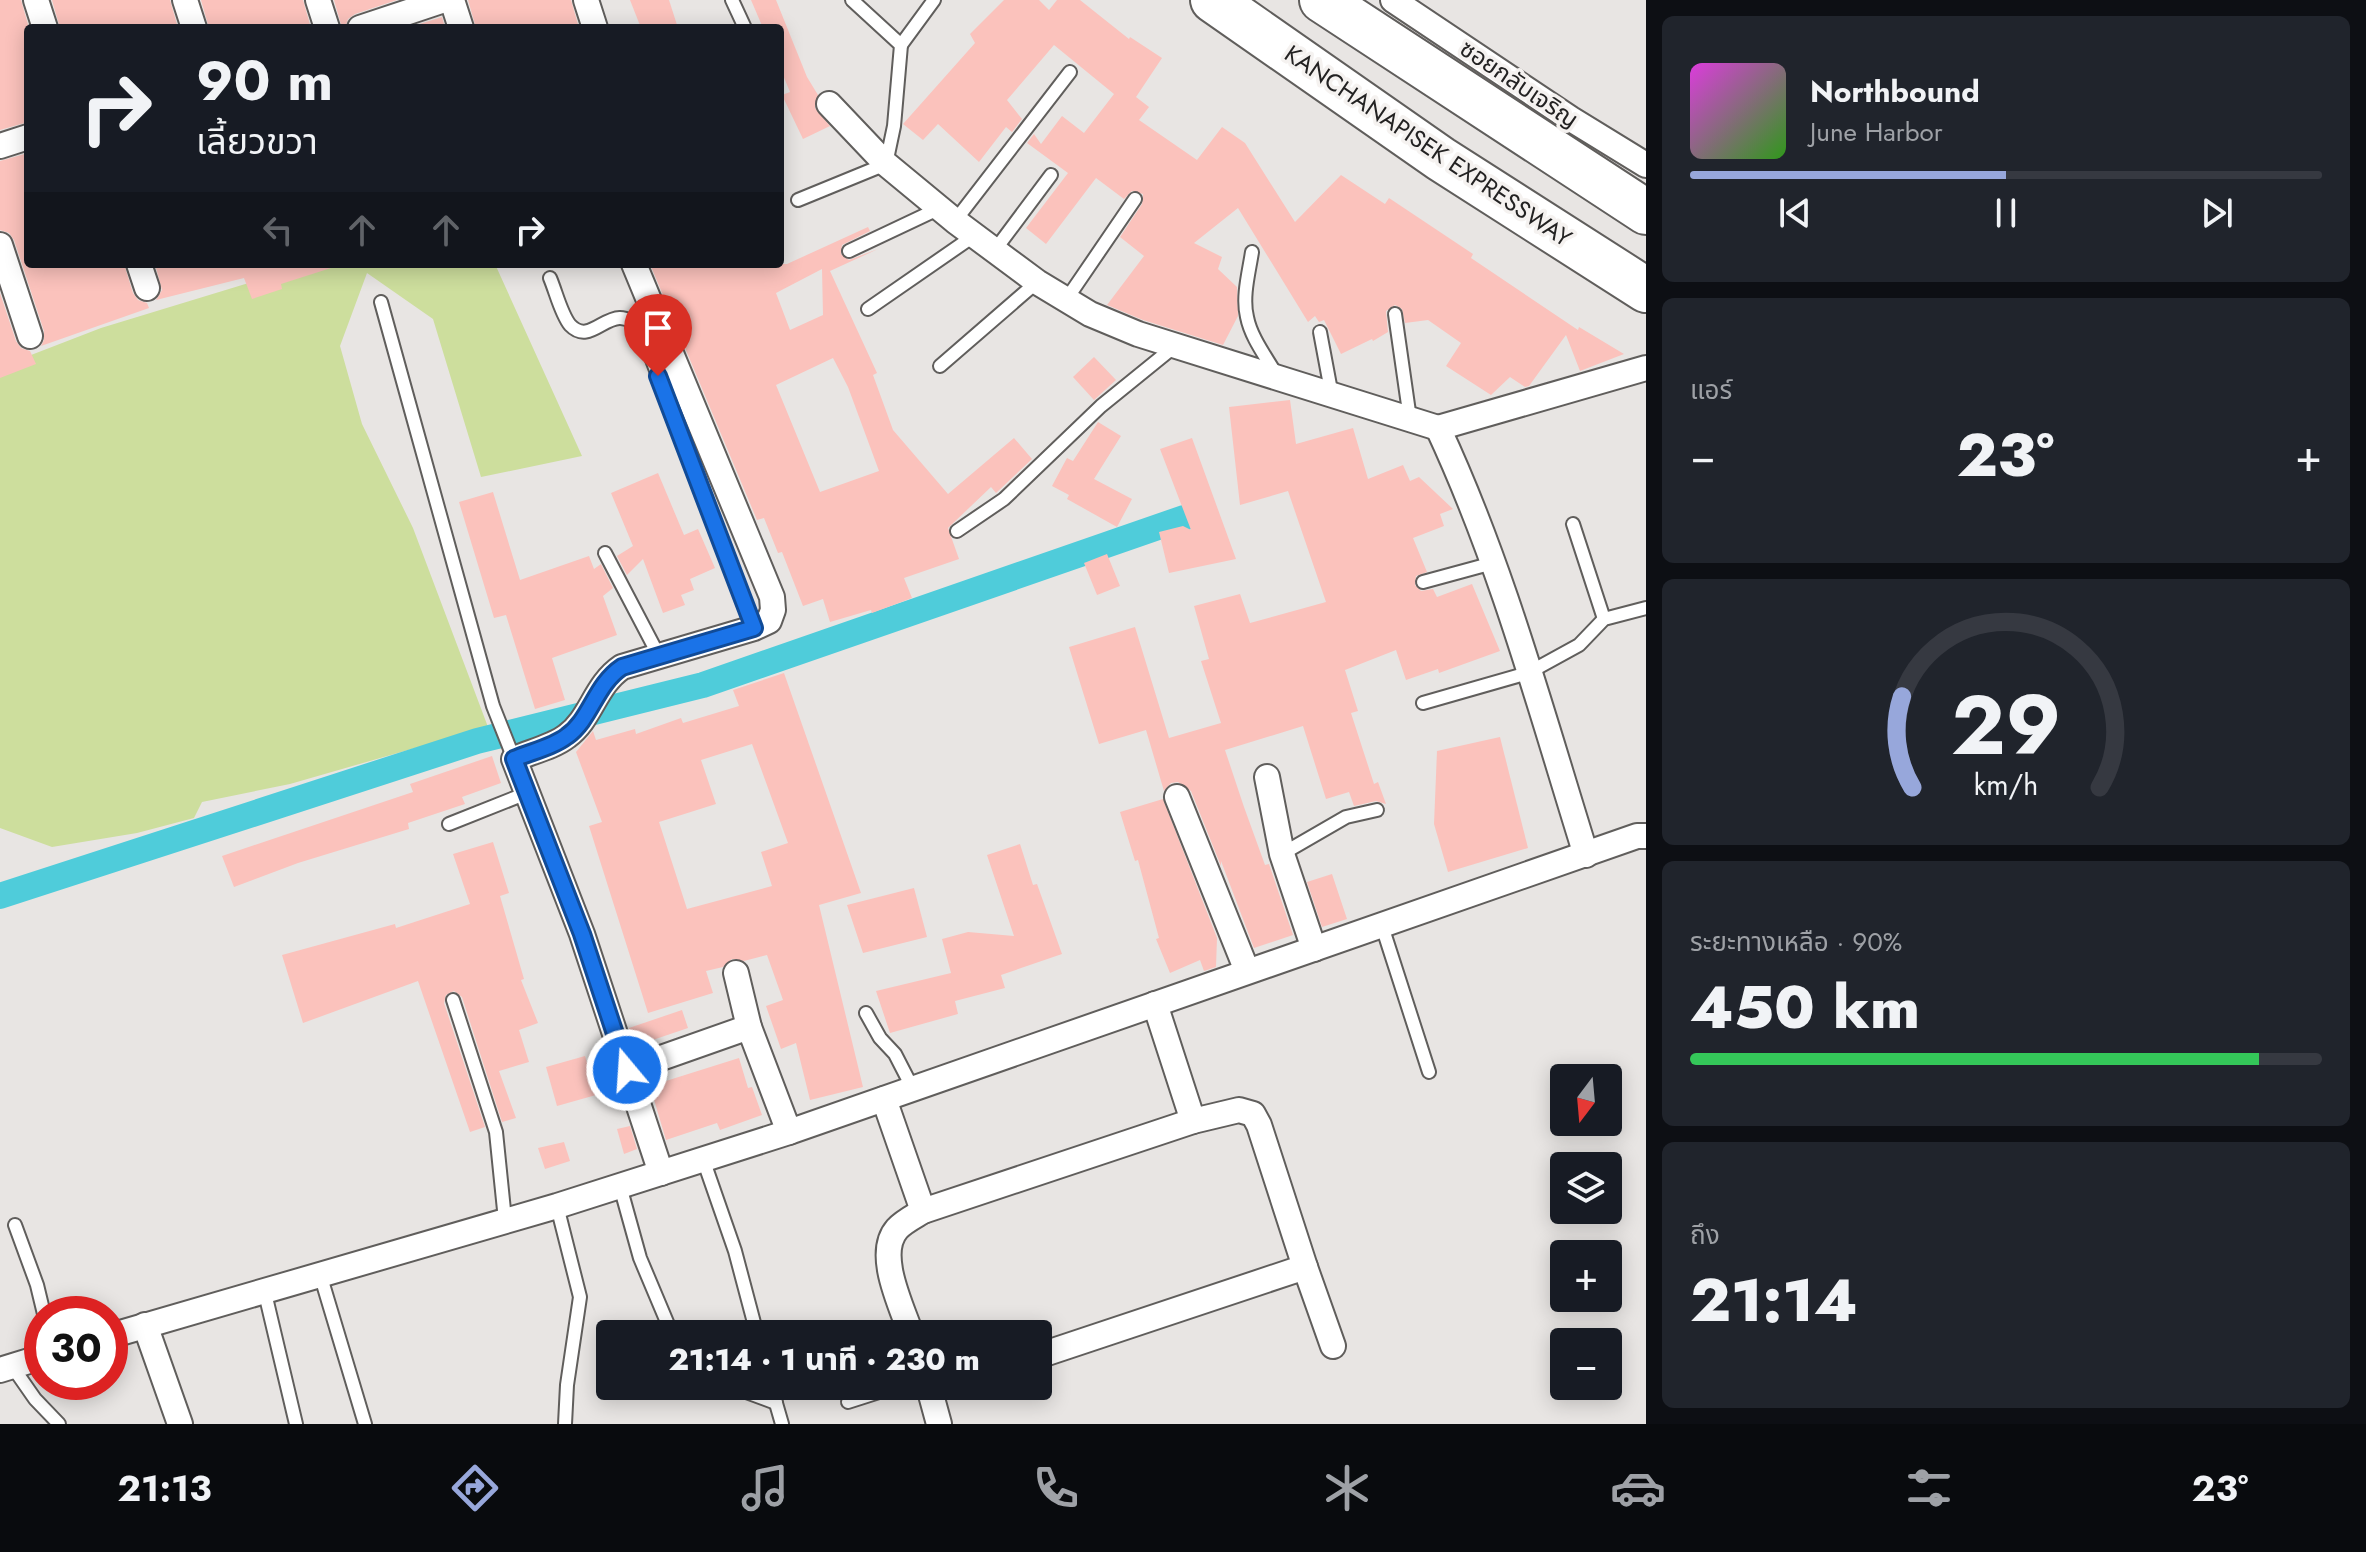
<!DOCTYPE html>
<html lang="th">
<meta charset="utf-8">
<style>
:root{--surface:#171b24;--page:#20242c;--text:#f1f3f6;--muted:#9ea1a6;--line:#363941;--accent:#97a7db}
body{margin:0;font-family:Jost,"Noto Sans Thai",sans-serif;background:var(--page);color:var(--text);height:100vh;display:flex;flex-direction:column;font-size:30px;white-space:nowrap}
*{box-sizing:border-box;margin:0}
p{font-size:26px;color:var(--muted)}
.icon{flex:none;width:44px;height:44px;fill:none;stroke:currentColor;stroke-width:2;stroke-linecap:round;stroke-linejoin:round}
.map{position:relative;flex:1;overflow:hidden}
.panel{display:flex;flex-direction:column;gap:16px;padding:16px;background:#0d0f14;width:720px}
.panel>*{flex:none}
.banner{position:absolute;left:24px;top:24px;width:760px;height:244px;border-radius:8px;box-shadow:0 4px 20px #0003;background:#171b24;color:var(--text);overflow:hidden}
.needle{width:52px;rotate:196deg}
.buttons{position:absolute;left:1550px;top:1064px;display:grid;gap:16px}
.buttons a{display:grid;place-items:center;width:72px;height:72px;border-radius:8px;background:var(--surface);box-shadow:0 4px 20px #0003;font-size:40px}
.speed{position:absolute;left:24px;top:1296px;display:flex;gap:16px;font-size:40px;font-weight:700;text-align:center}
.speed>*{display:grid;place-content:center;width:104px;height:104px;border-radius:50%;background:var(--surface);box-shadow:0 4px 20px #0003;line-height:1}
.speed .limit{border:12px solid #d22;background:#fff;color:#111}
.pin{position:absolute;display:grid;place-items:center;width:68px;height:68px;color:#fff;margin:-82px -34px;border-radius:50% 50% 50% 0;rotate:-45deg;box-shadow:0 0 8px #0007}
.pin .icon{rotate:45deg}
.me{position:absolute;width:88px;margin:-44px;rotate:342deg;stroke-linejoin:round;filter:drop-shadow(0 0 6px #0008)}
.turn{display:flex;align-items:center;gap:28px;height:168px;padding:0 40px;font-size:36px}
.turn .icon{width:104px;height:104px;stroke-width:2.5}
.turn b{display:block;font-size:56px;line-height:68px}
.lanes{display:flex;align-items:center;height:76px;padding:0 40px;background:#0003;justify-content:center;gap:40px;direction:ltr}
.lanes .off{opacity:.35}
.big{font-size:60px;font-weight:800;line-height:1.1}
.panel .widget{flex:1;display:flex;flex-direction:column;justify-content:center;gap:12px;min-width:0;padding:0 28px;border-radius:12px;background:var(--page)}
.panel .dial{align-items:center;gap:0}
.dial svg{height:208px;overflow:visible;fill:none;stroke:var(--line);stroke-width:7;stroke-linecap:round;text-anchor:middle}
.dial text{fill:var(--text);stroke:none}
.song{display:flex;align-items:center;gap:24px}
.cover{width:96px;height:96px;border-radius:12px;background:linear-gradient(135deg,hsl(300 70% 55%),hsl(110 70% 35%))}
.played{height:8px;border-radius:4px;background:linear-gradient(90deg,var(--accent) 50%,var(--line) 50%)}
.keys{display:flex;justify-content:space-around;direction:ltr}
.heat{display:flex;justify-content:space-between;align-items:center;font-size:44px;direction:ltr}
.charge{height:12px;border-radius:6px;background:linear-gradient(90deg,#34c759 90%,var(--line) 0)}
.trip{position:absolute;left:596px;top:1320px;width:456px;height:80px;border-radius:8px;background:var(--surface);box-shadow:0 4px 20px #0003;font-weight:800;line-height:80px;text-align:center}
.menu{display:flex;height:128px;justify-content:space-around;align-items:center;background:#090b0e;color:var(--muted)}
.menu .icon{width:56px;height:56px}
.menu .on{color:var(--accent)}
.menu b{font-size:36px;color:var(--text)}
main{display:flex;flex:1;min-height:0}
.map>svg:first-child{display:block}
.green{fill:#cdde9d}
.lines{fill:none;stroke-linecap:round;stroke-linejoin:round}
.canal{stroke:#4fccda;stroke-width:26}
.building{fill:#fbc2bc;fill-rule:evenodd}
.service-casing{stroke:#605e5c;stroke-width:16}
.minor-casing{stroke:#605e5c;stroke-width:28}
.motorway-casing{stroke:#605e5c;stroke-width:48}
.service{stroke:#fff;stroke-width:12}
.minor{stroke:#fff;stroke-width:24}
.motorway{stroke:#fff;stroke-width:44}
.route-casing{stroke:#114b97;stroke-width:20}
.route{stroke:#1a73e8;stroke-width:14}
.labels{text-anchor:middle;stroke-width:7;stroke-linejoin:round;paint-order:stroke}
.street-label{font-size:24px;fill:#232222;stroke:#f5f2f0}
</style>
<main>
<div class="map">
<svg width="1646" height="1424" viewBox="0 0 1646 1424">
<rect width="100%" height="100%" fill="#e8e5e3"/>
<path class="green" d="M 311,264 L 495,264 L 582,456 L 481,477 L 433,319 L 367,273 L 340,346 L 362,424 L 413,528 L 488,727 L 290,784 L 202,802 L 194,818 L 137,833 L 52,847 L 0,828 L 0,367 L 101,328 Z"/>
<g class="lines">
<path class="canal" d="M 0,896 L 477,741 L 703,685 L 1184,518"/>
</g>
<g class="building">
<path d="M 0,0 L 21,0 L 29,28 L 28,122 L 0,130 Z"/>
<path d="M 52,0 L 170,0 L 178,28 L 60,28 Z"/>
<path d="M 201,0 L 303,0 L 311,28 L 209,28 Z"/>
<path d="M 334,0 L 397,0 L 355,14 L 348,19 L 345,28 L 342,28 Z"/>
<path d="M 468,0 L 571,0 L 579,28 L 476,28 Z"/>
<path d="M 630,0 L 669,0 L 678,28 L 641,28 Z"/>
<path d="M 751,0 L 776,0 L 807,77 L 818,95 L 815,108 L 830,126 L 803,139 L 782,95 L 790,92 L 780,68 L 780,28 L 763,28 Z"/>
<path d="M 1004,0 L 1039,0 L 1049,10 L 1057,0 L 1080,0 L 1129,39 L 1130,37 L 1162,58 L 1136,97 L 1149,107 L 1139,120 L 1197,160 L 1222,127 L 1245,143 L 1295,222 L 1341,175 L 1385,204 L 1389,198 L 1473,254 L 1471,258 L 1578,330 L 1579,327 L 1624,354 L 1580,371 L 1566,335 L 1529,386 L 1525,387 L 1510,377 L 1491,395 L 1446,366 L 1461,343 L 1428,320 L 1405,323 L 1402,309 L 1395,305 L 1386,311 L 1388,332 L 1373,341 L 1372,339 L 1341,354 L 1324,320 L 1319,322 L 1315,316 L 1308,322 L 1238,208 L 1194,243 L 1222,257 L 1218,269 L 1237,287 L 1238,316 L 1223,345 L 1143,320 L 1107,305 L 1144,256 L 1120,237 L 1142,204 L 1143,194 L 1132,191 L 1124,199 L 1096,178 L 1046,244 L 1026,228 L 1068,173 L 1027,143 L 1034,134 L 1041,144 L 1062,116 L 1084,133 L 1114,94 L 1054,45 L 1007,100 L 1022,119 L 1012,132 L 1006,127 L 979,162 L 938,124 L 923,140 L 903,124 L 975,43 L 970,34 Z"/>
<path d="M 442,17 L 445,28 L 407,28 Z"/>
<path d="M 28,153 L 28,264 L 124,264 L 133,293 L 138,300 L 147,303 L 149,308 L 41,346 L 44,340 L 44,331 L 14,240 L 9,233 L 0,230 L 0,161 Z"/>
<path d="M 868,227 L 870,231 L 842,245 L 841,254 L 849,260 L 878,249 L 830,271 L 877,373 L 873,375 L 893,430 L 948,494 L 1014,438 L 1032,459 L 996,493 L 991,487 L 948,528 L 959,559 L 904,578 L 912,598 L 872,613 L 871,610 L 830,622 L 823,599 L 803,606 L 782,552 L 778,553 L 764,518 L 757,520 L 650,264 L 787,264 ZM 822,269 L 823,315 L 790,330 L 776,293 ZM 833,358 L 848,387 L 879,471 L 820,492 L 776,385 Z"/>
<path d="M 155,264 L 330,264 L 331,268 L 281,284 L 282,289 L 252,299 L 244,278 L 156,300 L 162,290 Z"/>
<path d="M 0,293 L 16,341 L 21,348 L 30,351 L 36,364 L 0,378 Z"/>
<path d="M 1094,357 L 1116,380 L 1094,400 L 1073,377 Z"/>
<path d="M 1290,400 L 1296,444 L 1353,428 L 1368,479 L 1403,465 L 1410,481 L 1419,477 L 1453,509 L 1440,514 L 1444,526 L 1413,538 L 1427,572 L 1416,576 L 1415,585 L 1421,591 L 1433,589 L 1437,597 L 1472,584 L 1500,651 L 1439,673 L 1438,669 L 1406,680 L 1396,650 L 1345,670 L 1358,711 L 1351,713 L 1374,784 L 1378,782 L 1386,804 L 1376,801 L 1354,806 L 1349,792 L 1326,799 L 1303,726 L 1225,750 L 1244,807 L 1265,865 L 1269,864 L 1293,935 L 1254,948 L 1221,861 L 1221,866 L 1191,791 L 1178,782 L 1171,783 L 1164,791 L 1146,730 L 1099,744 L 1069,647 L 1135,627 L 1169,738 L 1221,723 L 1201,661 L 1209,659 L 1194,606 L 1240,594 L 1250,623 L 1326,602 L 1288,491 L 1240,505 L 1229,407 Z"/>
<path d="M 1098,422 L 1121,436 L 1094,479 L 1132,499 L 1117,527 L 1067,499 L 1069,495 L 1052,486 L 1067,458 L 1073,461 Z"/>
<path d="M 1192,438 L 1236,559 L 1169,573 L 1159,532 L 1183,526 L 1191,530 L 1160,449 Z"/>
<path d="M 658,473 L 684,535 L 698,529 L 715,568 L 690,579 L 694,590 L 681,595 L 685,605 L 663,613 L 643,559 L 627,575 L 617,556 L 633,546 L 611,493 Z"/>
<path d="M 493,492 L 520,580 L 589,556 L 594,569 L 601,564 L 613,588 L 603,596 L 617,635 L 552,658 L 565,700 L 535,709 L 506,615 L 494,618 L 459,502 Z"/>
<path d="M 1107,554 L 1120,586 L 1097,595 L 1084,563 Z"/>
<path d="M 784,673 L 861,893 L 819,905 L 863,1087 L 810,1100 L 796,1043 L 781,1049 L 766,1006 L 783,1000 L 767,955 L 744,961 L 732,959 L 723,967 L 706,971 L 713,993 L 648,1013 L 589,826 L 602,822 L 576,752 L 593,731 L 596,740 L 635,729 L 636,734 L 681,718 L 683,723 L 739,706 L 733,690 ZM 752,744 L 788,843 L 761,852 L 772,886 L 687,909 L 659,822 L 716,804 L 701,760 Z"/>
<path d="M 1500,737 L 1528,848 L 1448,872 L 1434,824 L 1437,751 Z"/>
<path d="M 492,756 L 501,783 L 462,797 L 465,804 L 408,823 L 409,829 L 298,863 L 234,887 L 222,856 L 413,792 L 410,784 Z"/>
<path d="M 1163,799 L 1217,938 L 1216,967 L 1204,971 L 1200,960 L 1170,973 L 1156,939 L 1159,938 L 1138,860 L 1135,861 L 1120,812 Z"/>
<path d="M 493,842 L 509,893 L 500,896 L 524,979 L 521,980 L 538,1023 L 519,1030 L 529,1062 L 499,1071 L 516,1118 L 502,1122 L 462,997 L 454,991 L 446,995 L 444,1003 L 485,1127 L 470,1132 L 418,981 L 303,1023 L 282,955 L 395,924 L 396,928 L 470,904 L 453,854 Z"/>
<path d="M 1020,844 L 1033,885 L 1037,884 L 1062,954 L 1001,975 L 1005,988 L 955,1001 L 958,1014 L 890,1033 L 876,991 L 951,973 L 942,939 L 968,932 L 1014,936 L 987,855 Z"/>
<path d="M 1332,874 L 1347,919 L 1322,927 L 1307,882 Z"/>
<path d="M 914,888 L 927,937 L 863,953 L 847,905 Z"/>
<path d="M 682,1010 L 688,1028 L 635,1046 L 629,1028 Z"/>
<path d="M 585,1056 L 596,1095 L 557,1106 L 546,1067 Z"/>
<path d="M 739,1058 L 748,1088 L 752,1087 L 762,1115 L 720,1130 L 717,1123 L 666,1140 L 650,1086 Z"/>
<path d="M 630,1126 L 637,1149 L 624,1154 L 617,1129 Z"/>
<path d="M 564,1142 L 570,1161 L 545,1169 L 538,1148 Z"/>
</g>
<g class="lines">
<g class="service-casing">
<g id="service">
<path d="M 732,0 L 745,28"/>
<path d="M 901,45 L 934,0"/>
<path d="M 798,200 L 886,164 L 894,126 L 901,45 L 852,0"/>
<path d="M 955,221 L 1070,72"/>
<path d="M 995,250 L 1051,175"/>
<path d="M 849,251 L 940,208"/>
<path d="M 1252,252 C 1249,272 1242,297 1247,317 C 1251,338 1267,358 1277,376"/>
<path d="M 550,278 C 556,292 561,314 570,325 C 594,350 612,294 641,331 L 754,628"/>
<path d="M 1066,300 L 1135,199"/>
<path d="M 381,302 L 493,706 L 514,759"/>
<path d="M 868,309 L 975,235"/>
<path d="M 1395,314 L 1410,419"/>
<path d="M 1320,332 L 1332,396"/>
<path d="M 940,366 L 1037,282"/>
<path d="M 1573,524 L 1604,619"/>
<path d="M 957,531 L 1004,499 L 1101,406 L 1175,346"/>
<path d="M 605,553 L 659,656"/>
<path d="M 1423,582 L 1493,563"/>
<path d="M 1423,703 L 1528,673 L 1579,645 L 1604,619 L 1646,608"/>
<path d="M 449,824 L 527,793"/>
<path d="M 1282,854 L 1346,817 L 1377,810"/>
<path d="M 1382,926 L 1429,1072"/>
<path d="M 453,1000 L 496,1132 L 505,1220"/>
<path d="M 866,1013 L 880,1038 L 895,1054 L 913,1089"/>
<path d="M 703,1159 L 735,1251 L 757,1334"/>
<path d="M 620,1186 L 640,1258 L 672,1334"/>
<path d="M 557,1206 L 580,1297 L 567,1385 L 565,1424"/>
<path d="M 15,1225 L 37,1285 L 44,1314"/>
<path d="M 320,1274 L 365,1424"/>
<path d="M 264,1289 L 296,1424"/>
<path d="M 12,1366 L 35,1399 L 59,1424"/>
<path d="M 730,1386 L 776,1403"/>
<path d="M 771,1386 L 782,1424"/>
<path d="M 848,1402 L 898,1386"/>
</g>
</g>
<g class="minor-casing">
<g id="minor">
<path d="M 36,0 L 45,28"/>
<path d="M 185,0 L 194,28"/>
<path d="M 318,0 L 327,28"/>
<path d="M 452,0 L 461,28"/>
<path d="M 586,0 L 595,28"/>
<path d="M 1393,0 L 1571,119 L 1646,165"/>
<path d="M 360,28 L 444,0"/>
<path d="M 829,104 L 886,164 L 955,221 L 1037,282 L 1090,314 L 1138,334 L 1438,428"/>
<path d="M 0,146 L 28,137"/>
<path d="M 0,245 L 30,336"/>
<path d="M 139,264 L 147,288"/>
<path d="M 634,264 L 772,597 L 773,610 L 769,621 L 754,628 L 622,667 C 595,685 591,719 567,736 C 553,747 530,752 514,759 L 582,934 L 661,1173"/>
<path d="M 1267,777 L 1282,854 L 1314,949"/>
<path d="M 1177,797 L 1247,971"/>
<path d="M 1586,855 C 1541,711 1502,565 1438,428 L 1646,368"/>
<path d="M 736,973 L 749,1027 L 789,1132"/>
<path d="M 1155,1004 L 1193,1121"/>
<path d="M 627,1070 L 749,1027"/>
<path d="M 884,1099 L 923,1211"/>
<path d="M 1305,1267 L 1333,1346"/>
<path d="M 145,1325 L 180,1424"/>
<path d="M 911,1334 C 902,1307 875,1254 897,1229 C 903,1222 915,1216 923,1211 L 1193,1121 L 1239,1110 L 1253,1114 L 1259,1125 L 1305,1267 L 1038,1356"/>
<path d="M 110,1336 L 557,1206 L 789,1132 L 1637,836 L 1646,836"/>
<path d="M 0,1370 L 42,1357"/>
<path d="M 930,1391 L 939,1424"/>
</g>
</g>
<g class="motorway-casing">
<g id="motorway">
<path d="M 1213,0 L 1441,159 L 1646,290"/>
<path d="M 1322,0 L 1646,212"/>
</g>
</g>
<use href="#service" class="service"/>
<use href="#minor" class="minor"/>
<use href="#motorway" class="motorway"/>
</g>
<g class="lines">
<g class="route-casing">
<path id="route" d="M 627,1070 L 582,934 L 514,759 C 530,752 553,747 567,736 C 591,719 595,685 622,667 L 754,628 L 658,376"/>
</g>
<use href="#route" class="route"/>
</g>
<g class="labels">
<g class="street-label">
<text transform="translate(1519 84) rotate(34)" y="8">ซอยกลับเจริญ</text>
<text transform="translate(1428 146) rotate(34)" y="8">KANCHANAPISEK EXPRESSWAY</text>
</g>
</g>
</svg>
<div class="buttons">
<a><svg class="needle" viewBox="-14 -14 28 28"><path d="M0-13l5 13h-10z" fill="#e53935"/><path d="M0 13l5-13h-10z" fill="#9ea1a6"/></svg></a>
<a><svg class="icon" aria-label="layers" viewBox="0 0 24 24"><path d="M12 4l9 5-9 5-9-5zM3 14l9 5 9-5"/></svg></a>
<a>+</a>
<a>−</a>
</div>
<div class="speed"><div class="limit">30</div></div>
<div class="pin" style="left:658px;top:376px;background:#d93025"><svg class="icon" aria-label="arrive" viewBox="0 0 24 24"><path d="M6 21V4h12l-3 4 3 4H6"/></svg></div>
<svg class="me" style="left:627px;top:1070px" viewBox="-20 -20 40 40"><circle r="17" fill="#1a73e8" stroke="#fff" stroke-width="3"/><path d="M0-11L8 9 0 5-8 9z" fill="#fff"/></svg>
<div class="trip">21:14 · 1 นาที · 230 m</div>
<div class="banner">
<div class="turn"><svg class="icon" aria-label="right" viewBox="0 0 24 24"><path d="M7 20v-9h11M14 6l5 5-5 5"/></svg><div><b>90 m</b>เลี้ยวขวา</div></div>
<div class="lanes"><svg class="icon off" aria-label="left" viewBox="0 0 24 24"><path d="M17 20v-9H6M10 6l-5 5 5 5"/></svg><svg class="icon off" aria-label="ahead" viewBox="0 0 24 24"><path d="M12 20V5M6 11l6-6 6 6"/></svg><svg class="icon off" aria-label="ahead" viewBox="0 0 24 24"><path d="M12 20V5M6 11l6-6 6 6"/></svg><svg class="icon" aria-label="right" viewBox="0 0 24 24"><path d="M7 20v-9h11M14 6l5 5-5 5"/></svg></div>
</div>
</div>
<section class="panel">
<div class="widget">
<div class="song"><i class="cover"></i><div><b>Northbound</b><p>June Harbor</p></div></div>
<div class="played"></div>
<div class="keys"><svg class="icon" aria-label="previous" viewBox="0 0 24 24"><path d="M18 5L8 12l10 7zM5 5v14"/></svg><svg class="icon" aria-label="pause" viewBox="0 0 24 24"><path d="M8 5v14M16 5v14"/></svg><svg class="icon" aria-label="next" viewBox="0 0 24 24"><path d="M6 5l10 7-10 7zM19 5v14"/></svg></div>
</div>
<div class="widget"><p>แอร์</p>
<div class="heat"><a>−</a><b class="big">23°</b><a>+</a></div>
</div>
<div class="widget dial"><svg viewBox="0 0 100 80">
<path d="M14 69A42 42 0 1 1 86 69"/>
<path d="M14 69A42 42 0 0 1 10 34" stroke="#97a7db"/>
<text x="50" y="56" font-size="32" font-weight="700">29</text>
<text x="50" y="72" font-size="11">km/h</text>
</svg></div>
<div class="widget"><p>ระยะทางเหลือ · 90%</p><b class="big">450 km</b><div class="charge"></div></div>
<div class="widget"><p>ถึง</p><b class="big">21:14</b></div>
</section>
</main>
<nav class="menu">
<b>21:13</b>
<svg class="icon on" aria-label="directions" viewBox="0 0 24 24"><path d="M12 3l9 9-9 9-9-9zM9 14v-3h6M13 9l2 2-2 2"/></svg>
<svg class="icon" aria-label="music" viewBox="0 0 24 24"><path d="M9 18V5l10-2v13"/><circle cx="6" cy="18" r="3"/><circle cx="16" cy="16" r="3"/></svg>
<svg class="icon" aria-label="phone" viewBox="0 0 24 24"><path d="M5 4h4l2 5-3 2q2 4 5 5l2-3 5 2v4C11 20 4 13 5 4z"/></svg>
<svg class="icon" aria-label="climate" viewBox="0 0 24 24"><path d="M12 3v18M4 7l16 10M4 17L20 7"/></svg>
<svg class="icon" aria-label="car" viewBox="0 0 24 24"><path d="M5 17H2v-5l4-1 3-4h7l3 4 3 1v5h-3M9 17h6M6 11h13"/><circle cx="7" cy="17" r="2"/><circle cx="17" cy="17" r="2"/></svg>
<svg class="icon" aria-label="filters" viewBox="0 0 24 24"><path d="M4 7h16M4 17h16"/><circle cx="9" cy="7" r="2"/><circle cx="15" cy="17" r="2"/></svg>
<b>23°</b>
</nav>
